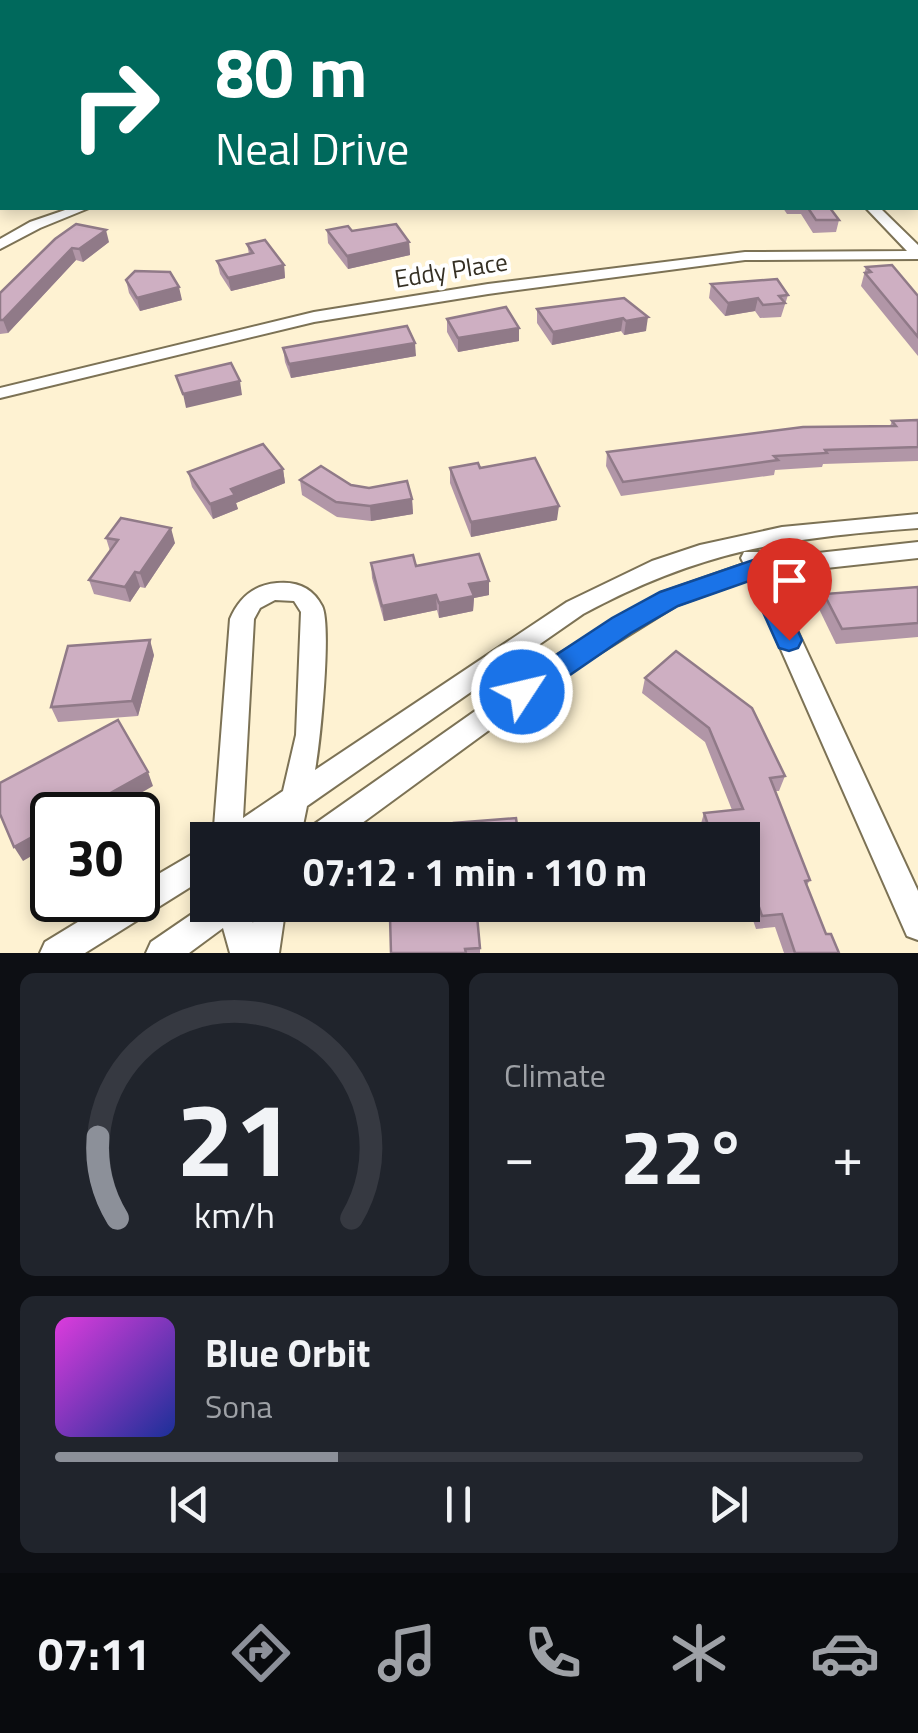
<!DOCTYPE html>
<meta charset="utf-8">
<style>
:root{--surface:#171b24;--page:#20242c;--text:#f1f3f6;--muted:#9ea1a6;--line:#363941;--accent:#8c9099}
body{margin:0;font-family:"Titillium Web",sans-serif;background:var(--page);color:var(--text);height:100vh;display:flex;flex-direction:column;font-size:38px;white-space:nowrap}
*{box-sizing:border-box;margin:0}
p{font-size:32px;color:var(--muted)}
.icon{flex:none;width:55px;height:55px;fill:none;stroke:currentColor;stroke-width:2;stroke-linecap:round;stroke-linejoin:round}
.map{position:relative;height:953px;overflow:hidden}
.sheet{display:flex;flex-direction:column;gap:20px;padding:20px;background:#0d0f14;flex:1}
.sheet>*{flex:none}
.guide{position:absolute;left:0px;top:0px;width:920px;height:210px;box-shadow:0 5px 15px #0003;background:#00695c;color:#fff;overflow:hidden}
.speed{position:absolute;left:30px;top:792px;display:flex;gap:20px;font-size:50px;font-weight:700;text-align:center}
.speed>*{display:grid;place-content:center;width:130px;height:130px;border-radius:50%;background:var(--surface);box-shadow:0 5px 15px #0003;line-height:1}
.speed .limit{border:5px solid #111;border-radius:15px;background:#fff;color:#111}
.pin{position:absolute;display:grid;place-items:center;width:85px;height:85px;color:#fff;margin:-102px -42px;border-radius:50% 50% 50% 0;rotate:-45deg;box-shadow:0 0 10px #0007}
.pin .icon{rotate:45deg}
.me{position:absolute;width:110px;margin:-55px;rotate:55deg;stroke-linejoin:round;filter:drop-shadow(0 0 8px #0008)}
.turn{display:flex;align-items:center;gap:35px;height:210px;padding:0 50px;font-size:45px}
.turn .icon{width:130px;height:130px;stroke-width:2.5}
.turn b{display:block;font-size:70px;line-height:85px}
.big{font-size:75px;font-weight:700;line-height:1.1}
.sheet .widget{flex:1;display:flex;flex-direction:column;justify-content:center;gap:15px;min-width:0;padding:0 35px;border-radius:15px;background:var(--page)}
.sheet .dial{align-items:center;gap:0}
.dial svg{height:260px;overflow:visible;fill:none;stroke:var(--line);stroke-width:7;stroke-linecap:round;text-anchor:middle}
.dial text{fill:var(--text);stroke:none}
.song{display:flex;align-items:center;gap:30px}
.cover{width:120px;height:120px;border-radius:15px;background:linear-gradient(135deg,hsl(300 70% 55%),hsl(230 70% 35%))}
.played{height:10px;border-radius:5px;background:linear-gradient(90deg,var(--accent) 35%,var(--line) 35%)}
.keys{display:flex;justify-content:space-around;direction:ltr}
.heat{display:flex;justify-content:space-between;align-items:center;font-size:55px;direction:ltr}
.sheet .tiles{flex:1;display:grid;gap:20px;grid-template-columns:1fr 1fr}
.widget:last-child{grid-column:span 2}
.trip{position:absolute;left:190px;top:822px;width:570px;height:100px;border-radius:0px;background:var(--surface);box-shadow:0 5px 15px #0003;font-weight:700;line-height:100px;text-align:center}
.tab-bar{display:flex;height:160px;justify-content:space-around;align-items:center;background:#090b0e;color:var(--muted)}
.tab-bar .icon{width:70px;height:70px}
.tab-bar .active{color:var(--accent)}
.tab-bar b{font-size:45px;color:var(--text)}
.map>svg:first-child{display:block}
.lines{fill:none;stroke-linecap:round;stroke-linejoin:round}
.minor-casing{stroke:#7c7255;stroke-width:4}
.primary-casing{stroke:#7c7255;stroke-width:4}
.minor{fill:#fff;fill-rule:evenodd}
.primary{fill:#fff;fill-rule:evenodd}
.wall{fill:#b196a7}
.shaded-wall{fill:#907a88}
.building{fill:#ceafc2;stroke:#907a88;stroke-width:2.5}
.route{fill:#1a73e8;stroke:#114b97;stroke-width:2.5}
.labels{text-anchor:middle;stroke-width:8;stroke-linejoin:round;paint-order:stroke}
.far-street-label{font-size:25px;fill:#353024;stroke:#fff}
</style>
<div class="map">
<svg width="918" height="953" viewBox="0 0 918 953">
<rect width="100%" height="100%" fill="#fef2d2"/>
<g class="lines">
<g class="minor-casing">
<g id="minor">
<path d="M 71,208 L 89,208 L 40,228 L 0,249 L 0,239 L 30,222 Z"/>
<path d="M 866,208 L 880,208 L 918,245 L 918,259 L 745,260 L 488,294 L 314,322 L 0,398 L 0,388 L 314,312 L 488,284 L 745,252 L 907,251 Z"/>
<path d="M 918,514 L 918,528 C 786,538 701,550 583,614 L 307,806 L 300,840 L 272,840 L 274,829 L 258,840 L 213,840 L 230,619 C 239,598 253,585 277,583 C 297,581 313,588 322,606 C 332,625 320,744 315,770 L 567,602 L 652,561 L 700,545 L 782,527 ZM 275,600 L 294,601 L 301,612 L 296,735 L 283,791 L 243,818 L 254,619 L 260,608 Z"/>
<path d="M 918,542 L 918,558 L 771,574 L 918,891 L 918,940 L 907,936 L 750,579 L 677,605 L 560,678 L 339,840 L 302,840 L 306,830 L 542,664 L 661,593 L 744,564 L 741,558 L 744,552 L 760,552 L 763,559 Z"/>
<path d="M 208,845 L 208,876 L 85,953 L 40,953 L 45,942 L 114,900 L 138,900 L 138,886 Z"/>
<path d="M 208,903 L 247,905 L 253,923 L 256,905 L 286,905 L 279,953 L 230,953 L 223,928 L 189,953 L 146,953 L 151,942 Z"/>
</g>
</g>
<g class="primary-casing">
<rect id="primary" x="0" y="138" width="2" height="10"/>
</g>
<use href="#minor" class="minor"/>
<use href="#primary" class="primary"/>
</g>
<g class="wall">
<path d="M 783,208 L 830,208 L 839,220 L 836,232 L 813,233 L 801,214 L 787,214 Z"/>
<path d="M 327,230 L 352,231 L 409,242 L 410,255 L 348,269 L 328,243 Z"/>
<path d="M 55,239 L 109,242 L 83,262 L 76,260 L 8,333 L 0,334 L 0,293 Z"/>
<path d="M 247,244 L 284,265 L 285,278 L 231,291 L 220,274 L 217,261 L 249,254 Z"/>
<path d="M 866,267 L 918,296 L 918,356 L 861,286 Z"/>
<path d="M 126,280 L 182,300 L 140,311 L 129,293 Z"/>
<path d="M 711,284 L 788,295 L 781,317 L 760,318 L 755,311 L 725,316 L 709,298 Z"/>
<path d="M 624,298 L 646,331 L 624,335 L 621,331 L 552,345 L 537,323 L 537,309 Z"/>
<path d="M 447,319 L 519,341 L 458,352 L 447,332 Z"/>
<path d="M 283,348 L 416,356 L 291,378 L 285,362 Z"/>
<path d="M 918,420 L 918,461 L 823,464 L 822,467 L 775,470 L 774,475 L 621,496 L 606,466 L 607,452 L 890,426 L 892,421 Z"/>
<path d="M 450,468 L 480,468 L 557,520 L 471,537 L 450,483 Z"/>
<path d="M 283,469 L 285,483 L 236,503 L 238,509 L 213,519 L 192,487 L 188,472 Z"/>
<path d="M 300,480 L 351,485 L 412,499 L 413,514 L 371,521 L 337,517 L 302,495 Z"/>
<path d="M 106,538 L 175,543 L 145,588 L 140,587 L 130,602 L 94,594 L 89,580 L 110,551 Z"/>
<path d="M 371,563 L 416,566 L 489,595 L 474,598 L 473,611 L 439,618 L 437,610 L 384,621 L 372,578 Z"/>
<path d="M 918,587 L 918,637 L 836,644 L 819,609 L 824,594 Z"/>
<path d="M 154,655 L 138,716 L 58,722 L 51,707 Z"/>
<path d="M 645,678 L 785,776 L 779,791 L 775,791 L 810,880 L 807,885 L 826,934 L 839,953 L 784,953 L 775,927 L 756,929 L 742,888 L 742,840 L 704,840 L 700,827 L 704,813 L 732,810 L 705,742 L 642,693 Z"/>
<path d="M 480,948 L 480,953 L 391,953 Z"/>
</g>
<g class="shaded-wall">
<path d="M 106,230 L 109,242 L 83,262 L 79,249 Z"/>
<path d="M 409,242 L 410,255 L 348,269 L 347,256 Z"/>
<path d="M 72,248 L 76,260 L 8,333 L 3,320 Z"/>
<path d="M 284,265 L 285,278 L 231,291 L 228,278 Z"/>
<path d="M 179,287 L 182,300 L 140,311 L 137,298 Z"/>
<path d="M 758,298 L 755,311 L 725,316 L 728,303 Z"/>
<path d="M 648,317 L 646,331 L 624,335 L 626,321 Z"/>
<path d="M 623,318 L 621,331 L 552,345 L 553,332 Z"/>
<path d="M 519,328 L 519,341 L 458,352 L 458,338 Z"/>
<path d="M 415,343 L 416,356 L 291,378 L 289,364 Z"/>
<path d="M 240,381 L 242,395 L 186,408 L 183,394 Z"/>
<path d="M 283,469 L 285,483 L 236,503 L 238,509 L 213,519 L 210,504 L 231,489 Z"/>
<path d="M 412,499 L 413,514 L 371,521 L 370,506 Z"/>
<path d="M 559,506 L 557,520 L 471,537 L 471,522 Z"/>
<path d="M 171,528 L 175,543 L 145,588 L 140,573 Z"/>
<path d="M 135,572 L 140,587 L 130,602 L 125,587 Z"/>
<path d="M 489,581 L 489,595 L 474,598 L 473,611 L 439,618 L 439,603 L 469,584 Z"/>
<path d="M 436,595 L 437,610 L 384,621 L 382,606 Z"/>
<path d="M 150,640 L 154,655 L 138,716 L 132,701 Z"/>
<path d="M 148,772 L 153,786 L 103,815 L 71,815 Z"/>
<path d="M 52,826 L 52,844 L 23,861 L 14,847 Z"/>
</g>
<g class="building">
<path d="M 901,0 L 918,0 L 918,45 L 918,2 L 902,2 Z"/>
<path d="M 808,208 L 830,208 L 839,220 L 816,220 Z"/>
<path d="M 76,224 L 106,230 L 79,249 L 72,248 L 3,320 L 0,320 L 0,293 L 55,239 Z"/>
<path d="M 396,224 L 409,242 L 347,256 L 327,230 L 348,226 L 352,231 Z"/>
<path d="M 265,240 L 284,265 L 228,278 L 217,261 L 253,253 L 247,244 Z"/>
<path d="M 892,265 L 918,296 L 918,337 L 865,273 L 871,272 L 866,267 Z"/>
<path d="M 135,271 L 170,272 L 179,287 L 137,298 L 126,280 Z"/>
<path d="M 777,279 L 788,295 L 779,296 L 785,303 L 763,305 L 758,298 L 728,303 L 711,284 Z"/>
<path d="M 624,298 L 648,317 L 626,321 L 623,318 L 553,332 L 537,309 Z"/>
<path d="M 506,307 L 519,328 L 458,338 L 447,319 Z"/>
<path d="M 407,326 L 415,343 L 289,364 L 283,348 Z"/>
<path d="M 231,363 L 240,381 L 183,394 L 176,376 Z"/>
<path d="M 918,420 L 918,447 L 825,450 L 827,453 L 774,456 L 778,460 L 623,482 L 607,452 L 803,427 L 896,426 L 892,421 Z"/>
<path d="M 263,444 L 283,469 L 231,489 L 235,495 L 210,504 L 188,472 Z"/>
<path d="M 535,458 L 559,506 L 471,522 L 450,468 L 478,463 L 480,468 Z"/>
<path d="M 321,466 L 351,485 L 369,488 L 407,481 L 412,499 L 370,506 L 336,502 L 300,480 Z"/>
<path d="M 121,518 L 171,528 L 140,573 L 135,572 L 125,587 L 89,580 L 118,540 L 106,538 Z"/>
<path d="M 479,554 L 489,581 L 469,584 L 474,596 L 439,603 L 436,595 L 382,606 L 371,563 L 413,555 L 416,566 Z"/>
<path d="M 918,587 L 918,623 L 842,629 L 824,594 Z"/>
<path d="M 150,640 L 132,701 L 51,707 L 68,646 Z"/>
<path d="M 676,651 L 752,708 L 785,776 L 770,778 L 810,880 L 805,881 L 826,934 L 831,934 L 839,953 L 795,953 L 782,914 L 762,916 L 742,857 L 742,840 L 713,840 L 704,813 L 743,809 L 709,728 L 645,678 Z"/>
<path d="M 118,720 L 148,772 L 71,815 L 52,815 L 52,826 L 14,847 L 0,814 L 0,783 Z"/>
<path d="M 516,818 L 519,840 L 396,840 L 396,837 L 455,832 L 454,823 Z"/>
<path d="M 399,905 L 476,905 L 480,948 L 465,949 L 466,953 L 391,953 L 390,917 L 400,916 Z"/>
</g>
<path class="route" d="M 756,559 L 765,562 L 769,568 L 802,640 L 798,648 L 789,651 L 779,648 L 749,581 L 678,606 L 631,633 L 532,701 L 522,704 L 512,701 L 507,692 L 512,684 L 612,618 L 660,592 Z"/>
<g class="labels">
<g class="far-street-label">
<text transform="translate(451 270) rotate(-9)" y="9">Eddy Place</text>
</g>
</g>
</svg>
<div class="speed"><div class="limit">30</div></div>
<div class="pin" style="left:789px;top:640px;background:#d93025"><svg class="icon" aria-label="arrive" viewBox="0 0 24 24"><path d="M6 21V4h12l-3 4 3 4H6"/></svg></div>
<svg class="me" style="left:522px;top:692px" viewBox="-20 -20 40 40"><circle r="17" fill="#1a73e8" stroke="#fff" stroke-width="3"/><path d="M0-11L8 9 0 5-8 9z" fill="#fff"/></svg>
<div class="trip">07:12 · 1 min · 110 m</div>
<div class="guide">
<div class="turn"><svg class="icon" aria-label="right" viewBox="0 0 24 24"><path d="M7 20v-9h11M14 6l5 5-5 5"/></svg><div><b>80 m</b>Neal Drive</div></div>
</div>
</div>
<section class="sheet">
<div class="tiles">
<div class="widget dial"><svg viewBox="0 0 100 80">
<path d="M14 69A42 42 0 1 1 86 69"/>
<path d="M14 69A42 42 0 0 1 8 44" stroke="#8c9099"/>
<text x="50" y="56" font-size="32" font-weight="700">21</text>
<text x="50" y="72" font-size="11">km/h</text>
</svg></div>
<div class="widget"><p>Climate</p>
<div class="heat"><a>−</a><b class="big">22°</b><a>+</a></div>
</div>
<div class="widget">
<div class="song"><i class="cover"></i><div><b>Blue Orbit</b><p>Sona</p></div></div>
<div class="played"></div>
<div class="keys"><svg class="icon" aria-label="previous" viewBox="0 0 24 24"><path d="M18 5L8 12l10 7zM5 5v14"/></svg><svg class="icon" aria-label="pause" viewBox="0 0 24 24"><path d="M8 5v14M16 5v14"/></svg><svg class="icon" aria-label="next" viewBox="0 0 24 24"><path d="M6 5l10 7-10 7zM19 5v14"/></svg></div>
</div>
</div>
</section>
<nav class="tab-bar">
<b>07:11</b>
<svg class="icon active" aria-label="directions" viewBox="0 0 24 24"><path d="M12 3l9 9-9 9-9-9zM9 14v-3h6M13 9l2 2-2 2"/></svg>
<svg class="icon" aria-label="music" viewBox="0 0 24 24"><path d="M9 18V5l10-2v13"/><circle cx="6" cy="18" r="3"/><circle cx="16" cy="16" r="3"/></svg>
<svg class="icon" aria-label="phone" viewBox="0 0 24 24"><path d="M5 4h4l2 5-3 2q2 4 5 5l2-3 5 2v4C11 20 4 13 5 4z"/></svg>
<svg class="icon" aria-label="climate" viewBox="0 0 24 24"><path d="M12 3v18M4 7l16 10M4 17L20 7"/></svg>
<svg class="icon" aria-label="car" viewBox="0 0 24 24"><path d="M5 17H2v-5l4-1 3-4h7l3 4 3 1v5h-3M9 17h6M6 11h13"/><circle cx="7" cy="17" r="2"/><circle cx="17" cy="17" r="2"/></svg>
</nav>
